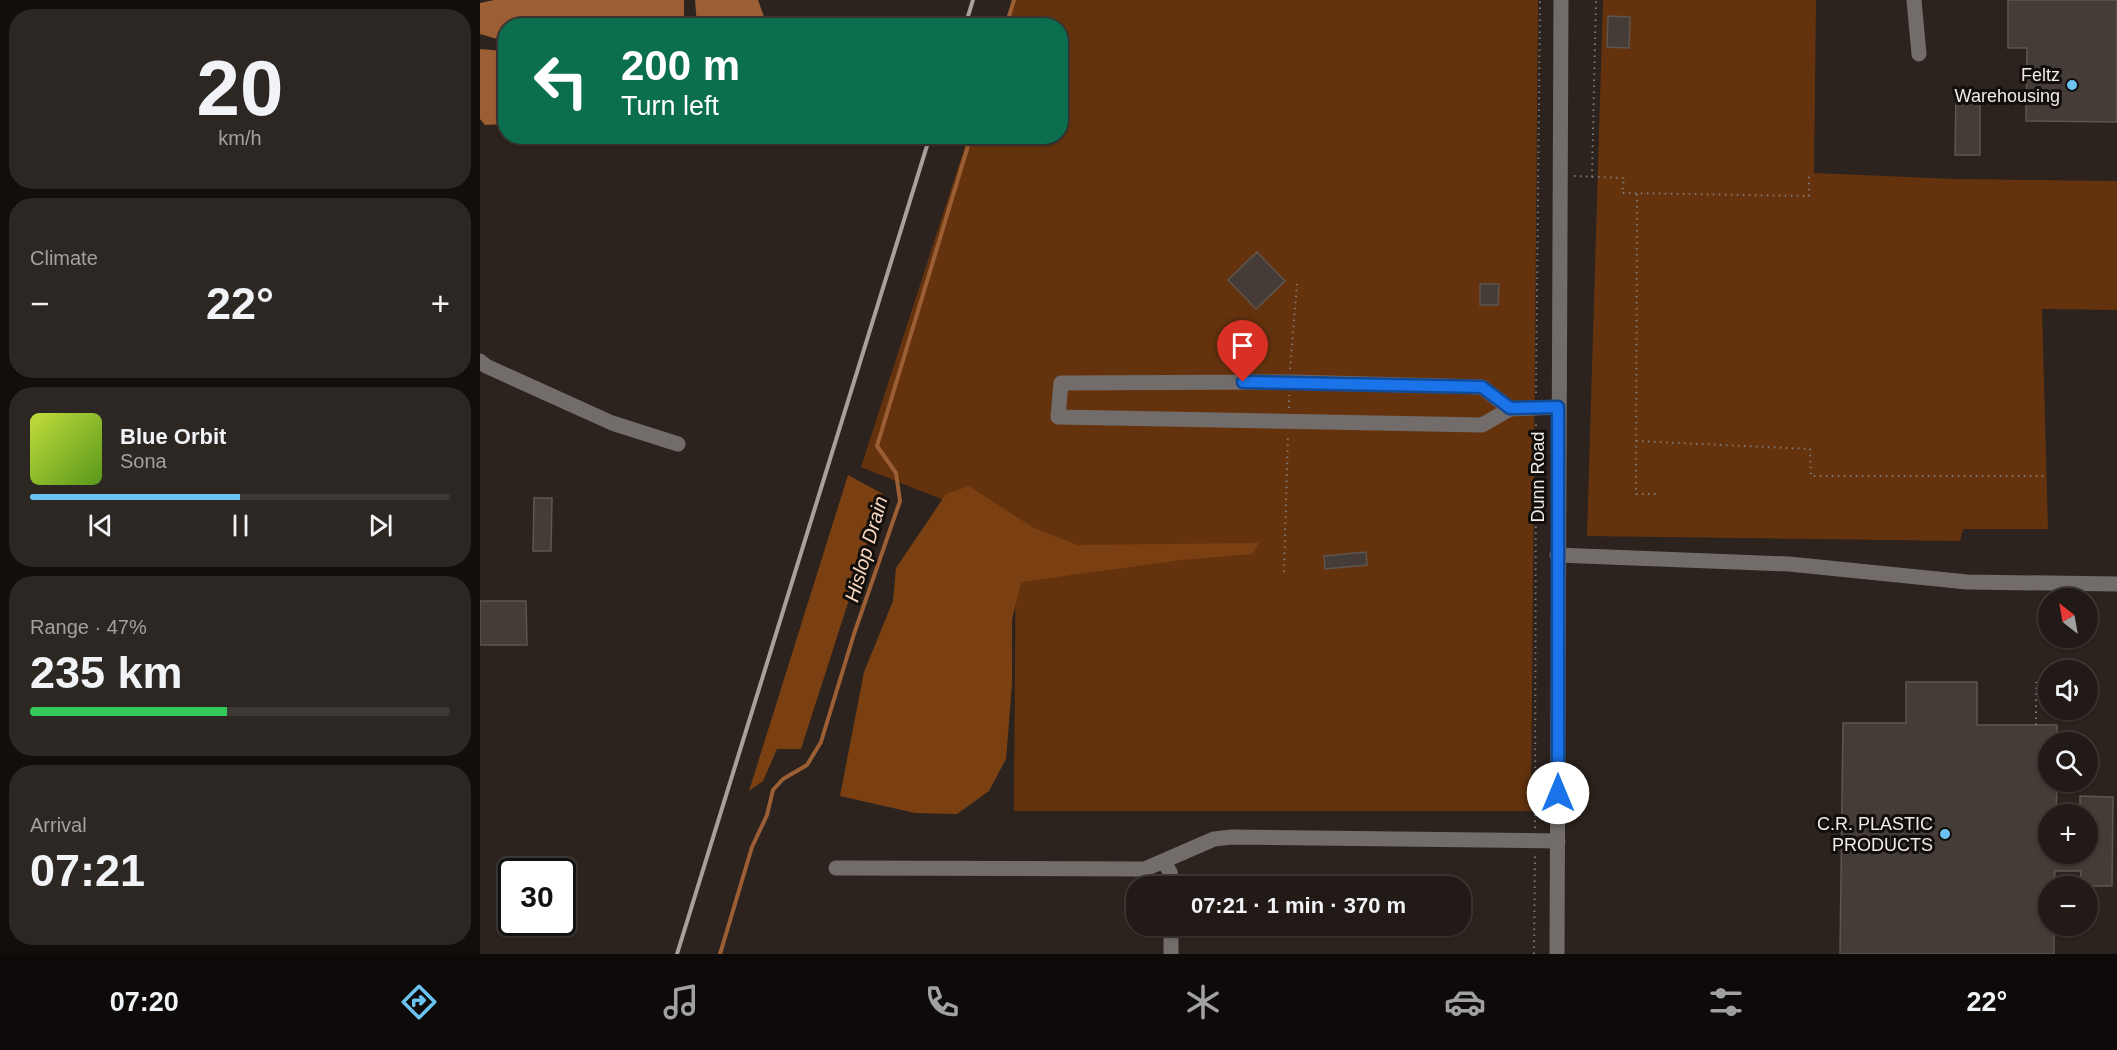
<!DOCTYPE html>
<meta charset="utf-8">
<style>
:root{--surface:#211a16;--page:#2d2723;--text:#f1f3f6;--muted:#a2a1a1;--line:#3e3835;--accent:#6bc3f2}
body{margin:0;font-family:Helvetica,sans-serif;background:var(--page);color:var(--text);height:100vh;display:flex;flex-direction:column;font-size:22px;white-space:nowrap}
*{box-sizing:border-box;margin:0}
p{font-size:20px;color:var(--muted)}
.icon{flex:none;width:33px;height:33px;fill:none;stroke:currentColor;stroke-width:2;stroke-linecap:round;stroke-linejoin:round}
.map{position:relative;flex:1;overflow:hidden}
.drawer{display:flex;flex-direction:column;gap:9px;padding:9px;background:#120e0c;width:480px}
.drawer>*{flex:none}
.banner{position:absolute;left:18px;top:18px;width:570px;height:126px;border-radius:24px;box-shadow:0 2px 4px #0004,0 0 0 2px var(--line);background:#0b6e4f;color:#fff;overflow:hidden}
.needle{width:39px;rotate:329deg}
.fabs{position:absolute;left:1558px;top:588px;display:grid;gap:12px}
.fabs a{display:grid;place-items:center;width:60px;height:60px;border-radius:50%;background:var(--surface);box-shadow:0 2px 4px #0004,0 0 0 2px var(--line);font-size:30px}
.speed{position:absolute;left:18px;top:858px;display:flex;gap:12px;font-size:30px;font-weight:700;text-align:center}
.speed>*{display:grid;place-content:center;width:78px;height:78px;border-radius:50%;background:var(--surface);box-shadow:0 2px 4px #0004,0 0 0 2px var(--line);line-height:1}
.speed .limit{border:3px solid #111;border-radius:9px;background:#fff;color:#111}
.pin{position:absolute;display:grid;place-items:center;width:51px;height:51px;color:#fff;margin:-62px -26px;border-radius:50% 50% 50% 0;rotate:-45deg;box-shadow:0 0 6px #0007}
.pin .icon{rotate:45deg}
.me{position:absolute;width:66px;margin:-33px;rotate:0deg;stroke-linejoin:round;filter:drop-shadow(0 0 4px #0008)}
.turn{display:flex;align-items:center;gap:21px;height:126px;padding:0 24px;font-size:27px}
.turn .icon{width:78px;height:78px;stroke-width:2.5}
.turn b{display:block;font-size:42px;line-height:51px}
.big{font-size:45px;font-weight:700;line-height:1.1}
.drawer .card{flex:1;display:flex;flex-direction:column;justify-content:center;gap:9px;min-width:0;padding:0 21px;border-radius:24px;background:var(--page)}
.drawer .dial{align-items:center;gap:0}
.dial b{font-size:78px;line-height:1}
.song{display:flex;align-items:center;gap:18px}
.cover{width:72px;height:72px;border-radius:9px;background:linear-gradient(135deg,hsl(70 70% 55%),hsl(90 70% 35%))}
.played{height:6px;border-radius:3px;background:linear-gradient(90deg,var(--accent) 50%,var(--line) 50%)}
.keys{display:flex;justify-content:space-around;direction:ltr}
.heat{display:flex;justify-content:space-between;align-items:center;font-size:33px;direction:ltr}
.charge{height:9px;border-radius:4px;background:linear-gradient(90deg,#34c759 47%,var(--line) 0)}
.trip{position:absolute;left:646px;top:876px;width:345px;height:60px;border-radius:24px;background:var(--surface);box-shadow:0 2px 4px #0004,0 0 0 2px var(--line);font-weight:700;line-height:60px;text-align:center}
.tabs{display:flex;height:96px;justify-content:space-around;align-items:center;background:#0d0a09;color:var(--muted)}
.tabs .icon{width:42px;height:42px}
.tabs .on{color:var(--accent)}
.tabs b{font-size:27px;color:var(--text)}
main{display:flex;flex:1;min-height:0}
.map>svg:first-child{display:block}
.green{fill:#64330e}
.forest{fill:#7b4012}
.water{fill:#9c5e34}
.lines{fill:none;stroke-linecap:round;stroke-linejoin:round}
.stream{stroke:#9c5e34;stroke-width:4}
.building{fill:#463c37;stroke:#5e554f;stroke-width:1.5}
.path{stroke:#807874;stroke-width:2;stroke-dasharray:1.5 4.5;stroke-linecap:butt}
.minor{stroke:#726d6a;stroke-width:15}
.rail{stroke:#a7a09c;stroke-width:4}
.route-casing{stroke:#114b97;stroke-width:15}
.route{stroke:#1a73e8;stroke-width:10}
.poi-dot{fill:#6bc3f2;stroke:#110e0b;stroke-width:2}
.labels{text-anchor:middle;stroke-width:6;stroke-linejoin:round;paint-order:stroke}
.poi-label{font-size:18px;fill:#f1ebe8;stroke:#110e0b;text-anchor:end}
.street-label{font-size:18px;fill:#f1ebe8;stroke:#110e0b}
.water-label{font-size:20px;font-style:italic;fill:#fcd7c0;stroke:#110e0b}
</style>
<main>
<section class="drawer">
<div class="card dial"><b>20</b><p>km/h</p></div>
<div class="card"><p>Climate</p>
<div class="heat"><a>−</a><b class="big">22°</b><a>+</a></div>
</div>
<div class="card">
<div class="song"><i class="cover"></i><div><b>Blue Orbit</b><p>Sona</p></div></div>
<div class="played"></div>
<div class="keys"><svg class="icon" aria-label="previous" viewBox="0 0 24 24"><path d="M18 5L8 12l10 7zM5 5v14"/></svg><svg class="icon" aria-label="pause" viewBox="0 0 24 24"><path d="M8 5v14M16 5v14"/></svg><svg class="icon" aria-label="next" viewBox="0 0 24 24"><path d="M6 5l10 7-10 7zM19 5v14"/></svg></div>
</div>
<div class="card"><p>Range · 47%</p><b class="big">235 km</b><div class="charge"></div></div>
<div class="card"><p>Arrival</p><b class="big">07:21</b></div>
</section>
<div class="map">
<svg width="1637" height="954" viewBox="0 0 1637 954">
<rect width="100%" height="100%" fill="#2c231e"/>
<g class="green">
<path d="M 533,0 L 1058,0 L 1051,811 L 534,811 L 536,529 L 381,467 L 488,137 L 580,136 L 580,26 L 524,25 Z"/>
<path d="M 1123,0 L 1336,0 L 1334,173 L 1474,179 L 1637,181 L 1637,310 L 1562,309 L 1568,529 L 1483,529 L 1480,541 L 1107,536 Z"/>
</g>
<g class="forest">
<path d="M 368,475 L 403,494 L 321,749 L 297,749 L 283,781 L 269,791 Z"/>
<path d="M 489,486 L 552,527 L 597,545 L 779,543 L 772,554 L 701,560 L 541,582 L 532,620 L 532,684 L 526,759 L 509,791 L 477,814 L 435,813 L 360,796 L 384,672 L 413,601 L 416,568 L 466,494 Z"/>
</g>
<g class="water">
<path d="M 14,0 L 204,0 L 204,25 L 26,26 L 25,40 L 17,39 L 0,34 L 0,3 Z"/>
<path d="M 215,0 L 278,0 L 287,25 L 217,25 Z"/>
<path d="M 0,49 L 25,51 L 25,124 L 5,125 L 0,119 Z"/>
</g>
<g class="lines">
<g class="stream">
<path d="M 526,26 L 534,0"/>
<path d="M 240,954 L 272,847 L 287,815 L 293,790 L 303,779 L 327,765 L 341,742 L 374,634 L 420,501 L 416,473 L 397,446 L 491,136"/>
</g>
</g>
<g class="building">
<path d="M 1528,0 L 1637,0 L 1637,122 L 1546,121 L 1547,48 L 1528,48 Z"/>
<path d="M 1128,16 L 1150,17 L 1149,48 L 1127,47 Z"/>
<path d="M 1476,94 L 1500,94 L 1500,155 L 1475,155 Z"/>
<path d="M 777,252 L 805,281 L 776,309 L 748,280 Z"/>
<path d="M 1000,284 L 1019,284 L 1018,305 L 1000,305 Z"/>
<path d="M 54,498 L 72,498 L 71,551 L 53,551 Z"/>
<path d="M 886,552 L 887,565 L 845,569 L 844,556 Z"/>
<path d="M 0,601 L 46,601 L 47,645 L 0,645 Z"/>
<path d="M 1426,682 L 1497,682 L 1497,725 L 1577,725 L 1577,742 L 1569,742 L 1569,782 L 1577,782 L 1576,814 L 1569,814 L 1569,854 L 1608,854 L 1608,814 L 1600,814 L 1600,796 L 1633,797 L 1632,886 L 1600,886 L 1601,871 L 1575,871 L 1574,886 L 1569,886 L 1569,926 L 1574,926 L 1574,954 L 1360,954 L 1363,723 L 1426,723 Z"/>
</g>
<g class="lines">
<g class="path">
<path d="M 1094,176 L 1144,178 L 1142,193 L 1329,196 L 1329,173"/>
<path d="M 1112,177 L 1116,0"/>
<path d="M 1157,194 L 1156,494 L 1180,494"/>
<path d="M 810,369 L 817,284"/>
<path d="M 1056,393 L 1060,0"/>
<path d="M 809,408 L 809,395"/>
<path d="M 1156,441 L 1330,449 L 1331,476 L 1564,476"/>
<path d="M 804,572 L 808,434"/>
<path d="M 1556,725 L 1556,682"/>
<path d="M 1055,828 L 1056,423"/>
<path d="M 1054,954 L 1055,855"/>
</g>
<g class="minor">
<path d="M 1434,0 L 1439,54"/>
<path d="M 0,361 L 6,366 L 132,423 L 198,444"/>
<path d="M 1030,409 L 1002,387 L 809,382 L 581,383 L 578,417 L 1002,425 L 1030,409 L 1078,407"/>
<path d="M 1077,555 L 1309,564 L 1487,582 L 1637,584"/>
<path d="M 684,862 L 690,872 L 692,886"/>
<path d="M 356,868 L 665,869 L 734,839 L 752,837 L 1078,841"/>
<path d="M 691,954 L 691,926"/>
<path d="M 1077,954 L 1081,0"/>
</g>
<g class="rail">
<path d="M 485,26 L 493,0"/>
<path d="M 197,954 L 450,136"/>
</g>
</g>
<g class="lines">
<g class="route-casing">
<path id="route" d="M 763,382 L 1002,387 L 1030,408 L 1078,407 L 1078,793"/>
</g>
<use href="#route" class="route"/>
</g>
<g class="poi-dot">
<circle cx="1592" cy="85" r="6"/>
<circle cx="1465" cy="834" r="6"/>
</g>
<g class="labels">
<g class="poi-label">
<text x="1580" y="81">Feltz<tspan x="1580" dy="21">Warehousing</tspan></text>
<text x="1453" y="830">C.R. PLASTIC<tspan x="1453" dy="21">PRODUCTS</tspan></text>
</g>
<g class="street-label">
<text transform="translate(1058 477) rotate(-90)" y="6">Dunn Road</text>
</g>
<g class="water-label">
<text transform="translate(386 549) rotate(-74)" y="7">Hislop Drain</text>
</g>
</g>
</svg>
<div class="fabs">
<a><svg class="needle" viewBox="-14 -14 28 28"><path d="M0-13l5 13h-10z" fill="#e53935"/><path d="M0 13l5-13h-10z" fill="#a2a1a1"/></svg></a>
<a><svg class="icon" aria-label="sound" viewBox="0 0 24 24"><path d="M4 9h4l5-4v14l-5-4H4zM17 9q2 3 0 6"/></svg></a>
<a><svg class="icon" aria-label="search" viewBox="0 0 24 24"><circle cx="10" cy="10" r="6"/><path d="M15 15l6 6"/></svg></a>
<a>+</a>
<a>−</a>
</div>
<div class="speed"><div class="limit">30</div></div>
<div class="pin" style="left:763px;top:382px;background:#d93025"><svg class="icon" aria-label="arrive" viewBox="0 0 24 24"><path d="M6 21V4h12l-3 4 3 4H6"/></svg></div>
<svg class="me" style="left:1078px;top:793px" viewBox="-20 -20 40 40"><circle r="19" fill="#fff"/><path d="M0-13L10 11 0 6-10 11z" fill="#1a73e8"/></svg>
<div class="trip">07:21 · 1 min · 370 m</div>
<div class="banner">
<div class="turn"><svg class="icon" aria-label="left" viewBox="0 0 24 24"><path d="M17 20v-9H6M10 6l-5 5 5 5"/></svg><div><b>200 m</b>Turn left</div></div>
</div>
</div>
</main>
<nav class="tabs">
<b>07:20</b>
<svg class="icon on" aria-label="directions" viewBox="0 0 24 24"><path d="M12 3l9 9-9 9-9-9zM9 14v-3h6M13 9l2 2-2 2"/></svg>
<svg class="icon" aria-label="music" viewBox="0 0 24 24"><path d="M9 18V5l10-2v13"/><circle cx="6" cy="18" r="3"/><circle cx="16" cy="16" r="3"/></svg>
<svg class="icon" aria-label="phone" viewBox="0 0 24 24"><path d="M5 4h4l2 5-3 2q2 4 5 5l2-3 5 2v4C11 20 4 13 5 4z"/></svg>
<svg class="icon" aria-label="climate" viewBox="0 0 24 24"><path d="M12 3v18M4 7l16 10M4 17L20 7"/></svg>
<svg class="icon" aria-label="car" viewBox="0 0 24 24"><path d="M5 17H2v-5l4-1 3-4h7l3 4 3 1v5h-3M9 17h6M6 11h13"/><circle cx="7" cy="17" r="2"/><circle cx="17" cy="17" r="2"/></svg>
<svg class="icon" aria-label="filters" viewBox="0 0 24 24"><path d="M4 7h16M4 17h16"/><circle cx="9" cy="7" r="2"/><circle cx="15" cy="17" r="2"/></svg>
<b>22°</b>
</nav>
